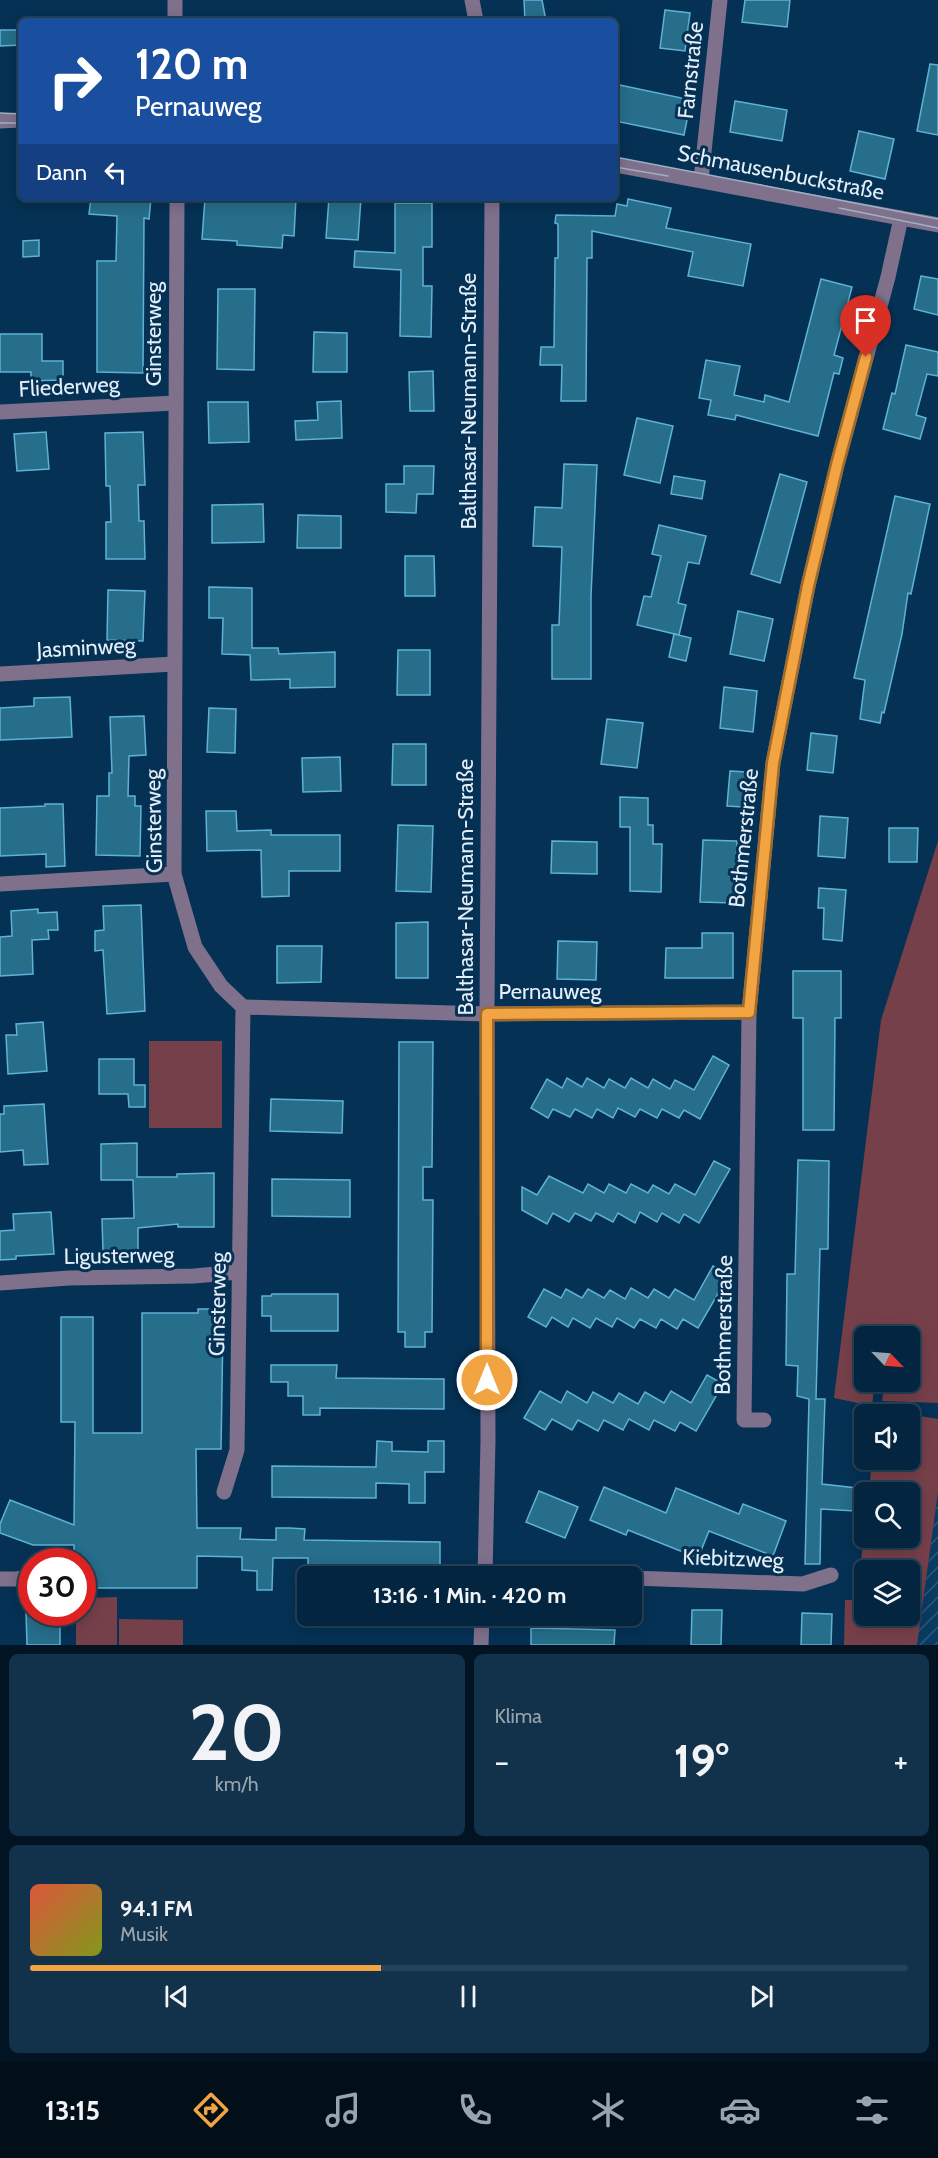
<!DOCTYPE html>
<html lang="de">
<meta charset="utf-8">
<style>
:root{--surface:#04253f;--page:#12314a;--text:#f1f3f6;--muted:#97a5b0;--line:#254259;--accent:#f3a442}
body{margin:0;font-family:Cabin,sans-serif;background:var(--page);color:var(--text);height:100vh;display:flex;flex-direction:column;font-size:22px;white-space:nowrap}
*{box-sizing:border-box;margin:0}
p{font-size:20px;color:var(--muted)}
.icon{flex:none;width:33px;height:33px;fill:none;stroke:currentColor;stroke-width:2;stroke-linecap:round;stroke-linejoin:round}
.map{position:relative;height:1645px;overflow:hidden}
.side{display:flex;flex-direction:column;gap:9px;padding:9px;background:#021423;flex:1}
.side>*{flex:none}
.hud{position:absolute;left:18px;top:18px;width:600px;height:183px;border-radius:9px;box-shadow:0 3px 15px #0003,0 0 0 2px var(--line);background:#1a4fa0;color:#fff;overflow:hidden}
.needle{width:39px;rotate:115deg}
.fabs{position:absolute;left:854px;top:1326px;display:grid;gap:12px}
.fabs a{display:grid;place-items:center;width:66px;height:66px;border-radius:9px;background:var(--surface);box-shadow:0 3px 15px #0003,0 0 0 2px var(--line);font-size:30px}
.speed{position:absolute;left:18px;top:1548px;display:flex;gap:12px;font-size:30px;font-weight:700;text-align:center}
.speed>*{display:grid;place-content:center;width:78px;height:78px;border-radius:50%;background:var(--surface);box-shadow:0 3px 15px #0003,0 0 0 2px var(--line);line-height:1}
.speed .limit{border:9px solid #d22;background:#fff;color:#111}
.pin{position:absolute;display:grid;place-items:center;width:51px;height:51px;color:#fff;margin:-62px -26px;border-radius:50% 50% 50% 0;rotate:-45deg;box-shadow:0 0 6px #0007}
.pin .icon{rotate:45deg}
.me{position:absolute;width:66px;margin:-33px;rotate:0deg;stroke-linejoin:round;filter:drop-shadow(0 0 4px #0008)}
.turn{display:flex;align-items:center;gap:21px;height:126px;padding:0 18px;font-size:27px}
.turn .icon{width:78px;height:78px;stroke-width:2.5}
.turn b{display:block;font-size:42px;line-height:51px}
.then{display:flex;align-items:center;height:57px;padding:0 18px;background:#0003;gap:12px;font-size:22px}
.big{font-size:45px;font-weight:800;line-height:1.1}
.side .tile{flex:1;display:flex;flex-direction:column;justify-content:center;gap:9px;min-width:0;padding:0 21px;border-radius:9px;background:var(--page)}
.side .dial{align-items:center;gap:0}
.dial b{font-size:78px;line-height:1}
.song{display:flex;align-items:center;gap:18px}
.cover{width:72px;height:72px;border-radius:9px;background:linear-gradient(135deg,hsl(10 70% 55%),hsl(70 70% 35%))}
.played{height:6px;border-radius:3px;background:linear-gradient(90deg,var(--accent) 40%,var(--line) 40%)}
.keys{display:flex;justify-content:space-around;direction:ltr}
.heat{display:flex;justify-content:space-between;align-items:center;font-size:33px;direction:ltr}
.side .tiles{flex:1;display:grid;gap:9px;grid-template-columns:1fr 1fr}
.tile:last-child{grid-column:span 2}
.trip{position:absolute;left:297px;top:1566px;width:345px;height:60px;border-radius:9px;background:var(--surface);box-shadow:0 3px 15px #0003,0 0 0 2px var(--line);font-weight:800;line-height:60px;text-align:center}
.tab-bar{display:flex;height:96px;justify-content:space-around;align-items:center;background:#020f19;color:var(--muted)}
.tab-bar .icon{width:42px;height:42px}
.tab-bar .current{color:var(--accent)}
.tab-bar b{font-size:27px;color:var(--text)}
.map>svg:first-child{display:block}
.industrial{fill:url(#industrial-furrows)}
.green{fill:#76404a;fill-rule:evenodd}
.building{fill:#266e8a;stroke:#5eb2d7;stroke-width:1.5}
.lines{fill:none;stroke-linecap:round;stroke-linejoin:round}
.minor{stroke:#7f708c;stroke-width:15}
.tram{stroke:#9cb1c4;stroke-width:1.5}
.route-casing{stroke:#9e6b2b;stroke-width:15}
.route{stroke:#f3a442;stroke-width:10}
.labels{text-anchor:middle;stroke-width:6;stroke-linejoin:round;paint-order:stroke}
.street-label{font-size:22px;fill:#e3eef9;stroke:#053154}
</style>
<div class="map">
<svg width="938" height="1645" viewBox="0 0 938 1645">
<defs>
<pattern id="industrial-furrows" width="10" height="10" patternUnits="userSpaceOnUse" patternTransform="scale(1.5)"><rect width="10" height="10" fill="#093b63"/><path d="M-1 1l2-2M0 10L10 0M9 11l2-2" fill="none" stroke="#2d587a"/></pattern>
</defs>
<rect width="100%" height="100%" fill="#053154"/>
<path class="industrial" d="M 938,1492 L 938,1645 L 917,1645 Z"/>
<g class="green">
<path d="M 938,841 L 938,1403 L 882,1401 L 885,1382 L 880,1382 L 909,1382 L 909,1336 L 864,1336 L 864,1382 L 875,1382 L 872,1406 L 834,1398 L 881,1020 Z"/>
<rect x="149" y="1041" width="73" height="87"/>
<path d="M 895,1414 L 907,1414 L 938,1419 L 938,1492 L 917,1645 L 844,1645 L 845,1600 L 857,1600 L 864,1533 L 864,1538 L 909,1538 L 909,1492 L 869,1492 L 872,1460 L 909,1460 L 909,1414 ZM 909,1570 L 909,1616 L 864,1616 L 864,1570 Z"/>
<path d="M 117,1597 L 117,1645 L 76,1645 L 76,1613 L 82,1612 L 83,1598 Z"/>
<path d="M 119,1619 L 183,1620 L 183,1645 L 119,1645 Z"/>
</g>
<g class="building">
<path d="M 524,0 L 542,0 L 546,21 L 525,21 Z"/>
<path d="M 745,0 L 790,0 L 787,27 L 742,22 Z"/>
<path d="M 665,10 L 690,13 L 685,51 L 660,48 Z"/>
<path d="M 0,30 L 21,30 L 21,45 L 0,46 Z"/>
<path d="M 930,64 L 938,65 L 938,135 L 917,131 Z"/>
<path d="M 615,84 L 691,100 L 684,135 L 615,121 Z"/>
<path d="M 735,101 L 787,110 L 782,141 L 730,132 Z"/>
<path d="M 859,131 L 894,139 L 885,179 L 850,171 Z"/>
<path d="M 91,198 L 151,198 L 149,219 L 144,218 L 143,373 L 97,372 L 97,261 L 116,261 L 117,216 L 89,214 Z"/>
<path d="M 205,198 L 296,198 L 294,236 L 283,235 L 282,248 L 237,245 L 237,241 L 202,239 Z"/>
<path d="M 329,198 L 361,198 L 358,240 L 326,238 Z"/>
<path d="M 628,199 L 671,208 L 666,228 L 751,244 L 743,286 L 688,276 L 693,252 L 592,231 L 592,258 L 587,258 L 586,401 L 561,401 L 562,365 L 540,365 L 541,347 L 554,347 L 555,258 L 558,258 L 558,224 L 555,223 L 556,215 L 615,216 L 617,204 L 627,206 Z"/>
<path d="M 395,203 L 432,203 L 432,247 L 423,247 L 423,286 L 432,286 L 431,337 L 400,336 L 401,270 L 354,267 L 355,251 L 395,253 Z"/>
<path d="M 39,240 L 39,256 L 23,257 L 23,241 Z"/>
<path d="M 921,276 L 938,279 L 938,315 L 914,309 Z"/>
<path d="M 821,279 L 852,287 L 834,355 L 843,358 L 839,374 L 834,373 L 818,436 L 736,415 L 735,420 L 708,415 L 711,400 L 699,398 L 706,360 L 740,366 L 734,395 L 764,402 L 765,395 L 789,402 Z"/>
<path d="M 218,289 L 255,289 L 254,370 L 217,369 Z"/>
<path d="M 314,332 L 347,333 L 347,372 L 313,372 Z"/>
<path d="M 0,334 L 42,334 L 42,361 L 63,361 L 63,380 L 31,381 L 31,372 L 0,372 Z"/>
<path d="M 906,345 L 938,352 L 938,376 L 927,374 L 916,415 L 926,418 L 920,439 L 883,429 L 892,393 L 895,394 Z"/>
<path d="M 433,371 L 434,411 L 410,411 L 409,372 Z"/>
<path d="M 341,401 L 342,438 L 296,440 L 295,421 L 318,420 L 317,402 Z"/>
<path d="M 208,402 L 248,402 L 249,442 L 209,443 Z"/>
<path d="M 637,418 L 673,426 L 660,483 L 624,475 Z"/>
<path d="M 46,432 L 49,469 L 17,471 L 14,434 Z"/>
<path d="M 143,432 L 145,485 L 138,485 L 139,521 L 144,521 L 145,559 L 106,559 L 106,522 L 111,522 L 110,486 L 106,486 L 105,433 Z"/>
<path d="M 564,464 L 597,465 L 591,596 L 591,679 L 552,679 L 552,625 L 559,625 L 562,547 L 533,546 L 535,507 L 562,508 Z"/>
<path d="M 404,466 L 434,466 L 433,494 L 417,494 L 416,513 L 386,512 L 386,484 L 404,484 Z"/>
<path d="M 780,474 L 807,482 L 780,583 L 751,574 Z"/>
<path d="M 674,476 L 705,481 L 702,499 L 671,494 Z"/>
<path d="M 895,496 L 930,504 L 911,594 L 908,593 L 902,634 L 884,713 L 882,712 L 880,723 L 860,719 L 865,680 L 854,678 Z"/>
<path d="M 263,504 L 264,542 L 212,543 L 212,505 Z"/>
<path d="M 298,515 L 341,516 L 341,548 L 297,548 Z"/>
<path d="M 659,525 L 706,536 L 699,564 L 688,562 L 678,603 L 686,605 L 679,635 L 637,625 L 644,596 L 651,597 L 661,556 L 652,554 Z"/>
<path d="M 405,556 L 434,556 L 435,596 L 405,596 Z"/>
<path d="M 209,587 L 252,588 L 252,648 L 278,648 L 279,654 L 335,652 L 335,687 L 290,688 L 290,679 L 251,680 L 250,655 L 222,654 L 223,618 L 209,618 Z"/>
<path d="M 108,590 L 145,591 L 143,641 L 107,640 Z"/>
<path d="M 738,611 L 773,619 L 764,661 L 730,654 Z"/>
<path d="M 674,634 L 691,638 L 686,661 L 669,657 Z"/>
<path d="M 398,650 L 430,650 L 430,695 L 397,695 Z"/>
<path d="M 724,687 L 757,691 L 753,732 L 720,728 Z"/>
<path d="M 70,697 L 72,737 L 0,740 L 0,708 L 34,706 L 34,698 Z"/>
<path d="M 209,708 L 236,709 L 235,753 L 207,752 Z"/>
<path d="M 144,716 L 146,755 L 129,756 L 128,796 L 135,796 L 135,806 L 141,806 L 140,856 L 96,855 L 97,796 L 109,796 L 109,773 L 112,773 L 110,717 Z"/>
<path d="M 607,719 L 643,723 L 637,768 L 601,764 Z"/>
<path d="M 811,733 L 837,736 L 833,773 L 807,770 Z"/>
<path d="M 393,744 L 426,744 L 426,785 L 392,785 Z"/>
<path d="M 340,757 L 341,791 L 303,792 L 302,758 Z"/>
<path d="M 730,771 L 746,772 L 743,807 L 727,806 Z"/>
<path d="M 620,797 L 648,798 L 648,825 L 653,825 L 653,844 L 662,844 L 661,892 L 630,891 L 630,827 L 620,827 Z"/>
<path d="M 45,804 L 63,804 L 65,866 L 46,867 L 46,854 L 0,856 L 0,808 L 45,806 Z"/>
<path d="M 206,811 L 236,811 L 237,831 L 271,830 L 271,835 L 340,835 L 340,871 L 289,871 L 289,896 L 262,897 L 261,850 L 207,851 Z"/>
<path d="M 820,816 L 848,818 L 845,858 L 818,856 Z"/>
<path d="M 398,825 L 433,826 L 431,892 L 396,891 Z"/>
<path d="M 889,828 L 918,828 L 917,862 L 889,862 Z"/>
<path d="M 703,840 L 737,841 L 734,903 L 700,902 Z"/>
<path d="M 552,841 L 597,842 L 597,874 L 551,873 Z"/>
<path d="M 819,888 L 846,890 L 842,941 L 823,939 L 824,908 L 818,908 Z"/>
<path d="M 141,905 L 145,1011 L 107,1014 L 103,950 L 95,951 L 95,931 L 104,930 L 103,906 Z"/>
<path d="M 38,909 L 38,913 L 57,912 L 58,930 L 48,930 L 49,939 L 32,940 L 33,974 L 0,976 L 0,937 L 12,936 L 11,911 Z"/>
<path d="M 428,922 L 428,978 L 396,978 L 396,923 Z"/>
<path d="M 702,933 L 733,933 L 733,978 L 665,978 L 666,948 L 702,948 Z"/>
<path d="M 558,941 L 597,942 L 596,980 L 557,979 Z"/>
<path d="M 277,946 L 322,946 L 321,982 L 277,983 Z"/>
<path d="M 793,971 L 841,971 L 841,1018 L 835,1018 L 834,1130 L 803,1130 L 803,1018 L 793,1018 Z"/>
<path d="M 43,1022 L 47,1071 L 8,1074 L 6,1035 L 17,1035 L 16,1024 Z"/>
<path d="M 399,1042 L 433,1042 L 432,1167 L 423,1167 L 423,1200 L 433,1200 L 432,1332 L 425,1332 L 425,1347 L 405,1347 L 405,1332 L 398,1332 Z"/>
<path d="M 713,1056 L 729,1065 L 700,1119 L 684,1110 L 679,1118 L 662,1109 L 657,1118 L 640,1109 L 635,1117 L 618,1108 L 613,1118 L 597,1109 L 592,1118 L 575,1109 L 570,1117 L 553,1109 L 548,1118 L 531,1108 L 547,1079 L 562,1088 L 567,1078 L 582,1087 L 587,1078 L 604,1088 L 609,1079 L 625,1088 L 631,1078 L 648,1088 L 653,1079 L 670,1089 L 675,1080 L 694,1090 Z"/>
<path d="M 99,1059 L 134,1059 L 134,1085 L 145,1085 L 145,1107 L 129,1107 L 128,1094 L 99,1094 Z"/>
<path d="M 271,1099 L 343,1101 L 342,1133 L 270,1131 Z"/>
<path d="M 44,1104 L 48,1164 L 24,1165 L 23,1150 L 0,1152 L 0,1114 L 4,1114 L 4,1106 Z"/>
<path d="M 137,1143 L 137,1177 L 177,1177 L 177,1174 L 214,1173 L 214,1227 L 178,1227 L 178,1224 L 138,1228 L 138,1251 L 103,1251 L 102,1219 L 134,1218 L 133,1180 L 101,1180 L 101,1144 Z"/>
<path d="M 798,1160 L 829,1161 L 828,1249 L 820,1249 L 816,1399 L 825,1399 L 822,1484 L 857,1488 L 855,1511 L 821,1509 L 820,1564 L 805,1564 L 809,1399 L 797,1396 L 798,1366 L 786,1365 L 787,1274 L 795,1274 Z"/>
<path d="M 714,1161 L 730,1169 L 699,1223 L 684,1214 L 679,1223 L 662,1213 L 657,1222 L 640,1212 L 635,1223 L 618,1213 L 613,1222 L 596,1213 L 591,1221 L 575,1213 L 569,1222 L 553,1213 L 547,1224 L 522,1210 L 522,1187 L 537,1195 L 549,1176 L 583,1193 L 588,1184 L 604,1193 L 609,1184 L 626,1193 L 631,1184 L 648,1193 L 653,1185 L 669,1194 L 675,1184 L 695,1195 Z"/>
<path d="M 272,1179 L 350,1180 L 350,1217 L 272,1216 Z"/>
<path d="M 51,1212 L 54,1254 L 16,1256 L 16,1259 L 0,1260 L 0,1231 L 14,1230 L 13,1214 Z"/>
<path d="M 713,1266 L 729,1275 L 698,1328 L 683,1319 L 677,1329 L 661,1319 L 656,1328 L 640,1319 L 634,1328 L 617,1318 L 612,1327 L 596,1318 L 590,1328 L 573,1318 L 568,1327 L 552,1317 L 546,1327 L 528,1317 L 544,1289 L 561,1298 L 566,1289 L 582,1298 L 588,1289 L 604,1298 L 610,1290 L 625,1299 L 631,1288 L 648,1298 L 654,1289 L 669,1298 L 675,1289 L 694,1300 Z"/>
<path d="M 272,1294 L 338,1294 L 338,1331 L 271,1331 L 271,1316 L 262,1316 L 262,1296 L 271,1296 Z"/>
<path d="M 198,1309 L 223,1309 L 223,1326 L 221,1449 L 196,1449 L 197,1528 L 241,1528 L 240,1539 L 276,1540 L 276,1528 L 290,1528 L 305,1529 L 304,1540 L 440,1542 L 440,1575 L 340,1574 L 340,1576 L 323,1576 L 323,1571 L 308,1571 L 308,1558 L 273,1558 L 272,1590 L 257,1590 L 257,1571 L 242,1570 L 242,1557 L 197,1556 L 197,1588 L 82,1588 L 82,1562 L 74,1562 L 74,1545 L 33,1545 L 0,1533 L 0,1524 L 10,1500 L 74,1525 L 75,1422 L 61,1422 L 61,1317 L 93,1317 L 93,1433 L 142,1433 L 142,1313 L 198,1313 Z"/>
<path d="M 271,1365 L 337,1365 L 336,1378 L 444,1379 L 444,1409 L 320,1408 L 320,1415 L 303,1415 L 303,1396 L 288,1396 L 288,1382 L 271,1382 Z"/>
<path d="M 707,1375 L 723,1384 L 696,1431 L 680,1422 L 675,1431 L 654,1420 L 649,1430 L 629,1419 L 623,1430 L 604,1420 L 598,1431 L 578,1420 L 572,1430 L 552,1419 L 545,1430 L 524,1418 L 540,1391 L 561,1403 L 567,1391 L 587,1403 L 593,1392 L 613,1403 L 619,1393 L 638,1404 L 645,1392 L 664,1403 L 671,1391 L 691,1403 Z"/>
<path d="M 377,1441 L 392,1442 L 392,1451 L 428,1452 L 428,1441 L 444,1441 L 444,1472 L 425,1472 L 425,1503 L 409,1503 L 409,1484 L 376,1483 L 376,1498 L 272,1497 L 272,1466 L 376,1467 Z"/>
<path d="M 604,1487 L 666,1513 L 676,1488 L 739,1514 L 743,1504 L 786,1521 L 773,1556 L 709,1531 L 698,1558 L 628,1530 L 626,1535 L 590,1520 Z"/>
<path d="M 539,1491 L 578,1507 L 565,1538 L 526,1522 Z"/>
<path d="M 692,1610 L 722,1610 L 721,1645 L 691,1645 Z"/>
<path d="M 26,1613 L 60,1613 L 60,1645 L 27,1645 Z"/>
<path d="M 802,1613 L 832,1614 L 831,1645 L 801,1645 Z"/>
<path d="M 531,1628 L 615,1630 L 614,1645 L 531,1645 Z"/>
</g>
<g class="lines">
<g class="minor">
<path d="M 472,0 L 476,21"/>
<path d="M 175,21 L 175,0"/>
<path d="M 0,121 L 21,120"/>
<path d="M 615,165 L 938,225"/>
<path d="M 701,180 L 720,0"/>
<path d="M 177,198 L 174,874 L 195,947 L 221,986 L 243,1007 L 237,1450 L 224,1492"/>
<path d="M 0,412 L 175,403"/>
<path d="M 0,674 L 174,664"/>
<path d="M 0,884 L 174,874"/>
<path d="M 243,1007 L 487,1014 L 749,1012"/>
<path d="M 0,1283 L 69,1278 L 194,1276 L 239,1272"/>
<path d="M 764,1420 L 744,1420 L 749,1012 L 773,763 L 808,586 L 837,465 L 888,277 L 901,218"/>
<path d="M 485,1576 L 488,1440 L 487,1014 L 492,198"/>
<path d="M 485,1576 L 535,1576"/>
<path d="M 632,1578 L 803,1584 L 831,1575"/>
<path d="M 0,1579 L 17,1579 L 32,1575"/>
<path d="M 481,1645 L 482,1616"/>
</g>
<g class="tram">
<path d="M 0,113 L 21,114"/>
<path d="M 0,123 L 21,123"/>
<path d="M 615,157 L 938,219"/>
<path d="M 615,167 L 668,176"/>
<path d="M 839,208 L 938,228"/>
</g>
</g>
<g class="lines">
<g class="route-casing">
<path id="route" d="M 487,1380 L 487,1014 L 749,1012 L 773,763 L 808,586 L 837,465 L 866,357"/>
</g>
<use href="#route" class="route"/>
</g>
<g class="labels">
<g class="street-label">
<text transform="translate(690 70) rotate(-84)" y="8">Farnstraße</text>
<text transform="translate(781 172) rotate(11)" y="8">Schmausenbuckstraße</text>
<text transform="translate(153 334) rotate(-90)" y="8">Ginsterweg</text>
<text transform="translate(69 386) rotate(-3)" y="8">Fliederweg</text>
<text transform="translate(468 401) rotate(-90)" y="8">Balthasar-Neumann-Straße</text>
<text transform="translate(86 647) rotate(-3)" y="8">Jasminweg</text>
<text transform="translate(153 821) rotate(-91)" y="8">Ginsterweg</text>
<text transform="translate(743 838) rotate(-84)" y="8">Bothmerstraße</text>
<text transform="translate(465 887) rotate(-90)" y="8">Balthasar-Neumann-Straße</text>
<text x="550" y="999">Pernauweg</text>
<text transform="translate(119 1255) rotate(-1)" y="8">Ligusterweg</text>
<text transform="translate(217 1304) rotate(-89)" y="8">Ginsterweg</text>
<text transform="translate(723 1325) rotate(-89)" y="8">Bothmerstraße</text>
<text transform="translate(733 1558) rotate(2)" y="8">Kiebitzweg</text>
</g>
</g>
</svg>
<div class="fabs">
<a><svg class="needle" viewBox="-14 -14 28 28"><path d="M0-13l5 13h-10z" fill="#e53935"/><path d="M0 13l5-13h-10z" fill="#97a5b0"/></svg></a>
<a><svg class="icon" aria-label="sound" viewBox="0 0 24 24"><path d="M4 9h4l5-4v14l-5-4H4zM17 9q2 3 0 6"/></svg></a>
<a><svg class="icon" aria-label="search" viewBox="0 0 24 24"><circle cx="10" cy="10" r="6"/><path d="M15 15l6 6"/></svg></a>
<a><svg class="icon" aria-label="layers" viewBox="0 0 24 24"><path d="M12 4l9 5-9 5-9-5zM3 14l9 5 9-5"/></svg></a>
</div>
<div class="speed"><div class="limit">30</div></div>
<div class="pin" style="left:866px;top:357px;background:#d93025"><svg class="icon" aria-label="arrive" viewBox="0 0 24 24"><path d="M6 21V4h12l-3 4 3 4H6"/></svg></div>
<svg class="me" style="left:487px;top:1380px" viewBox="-20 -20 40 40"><circle r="17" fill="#f3a442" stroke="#fff" stroke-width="3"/><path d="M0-11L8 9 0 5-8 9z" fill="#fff"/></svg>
<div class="trip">13:16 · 1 Min. · 420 m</div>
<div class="hud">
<div class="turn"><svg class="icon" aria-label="right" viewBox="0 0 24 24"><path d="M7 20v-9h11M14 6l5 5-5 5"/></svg><div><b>120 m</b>Pernauweg</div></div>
<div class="then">Dann<svg class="icon" aria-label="left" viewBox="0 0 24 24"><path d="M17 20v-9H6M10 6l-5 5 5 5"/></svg></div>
</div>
</div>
<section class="side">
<div class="tiles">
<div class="tile dial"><b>20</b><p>km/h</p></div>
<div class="tile"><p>Klima</p>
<div class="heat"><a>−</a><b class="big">19°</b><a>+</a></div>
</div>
<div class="tile">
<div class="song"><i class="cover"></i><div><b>94.1 FM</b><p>Musik</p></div></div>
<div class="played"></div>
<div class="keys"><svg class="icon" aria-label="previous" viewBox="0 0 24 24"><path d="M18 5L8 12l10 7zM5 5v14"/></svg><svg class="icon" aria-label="pause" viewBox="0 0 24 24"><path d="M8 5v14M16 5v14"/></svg><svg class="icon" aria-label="next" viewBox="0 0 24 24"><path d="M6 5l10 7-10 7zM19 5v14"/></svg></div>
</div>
</div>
</section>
<nav class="tab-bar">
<b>13:15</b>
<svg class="icon current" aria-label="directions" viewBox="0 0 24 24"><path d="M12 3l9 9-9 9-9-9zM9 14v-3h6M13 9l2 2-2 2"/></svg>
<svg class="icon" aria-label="music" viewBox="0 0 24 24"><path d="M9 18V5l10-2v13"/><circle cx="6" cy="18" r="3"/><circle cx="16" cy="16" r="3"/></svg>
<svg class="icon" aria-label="phone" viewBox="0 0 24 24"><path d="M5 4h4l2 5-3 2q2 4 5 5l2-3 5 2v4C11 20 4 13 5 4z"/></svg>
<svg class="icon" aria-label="climate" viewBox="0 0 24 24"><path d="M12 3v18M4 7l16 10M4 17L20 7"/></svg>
<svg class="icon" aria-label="car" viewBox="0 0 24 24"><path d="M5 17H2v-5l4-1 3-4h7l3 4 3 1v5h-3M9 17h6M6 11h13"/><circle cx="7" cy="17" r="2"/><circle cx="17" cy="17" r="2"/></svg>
<svg class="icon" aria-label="filters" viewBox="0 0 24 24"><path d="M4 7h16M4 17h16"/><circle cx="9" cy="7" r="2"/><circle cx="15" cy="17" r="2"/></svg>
</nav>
